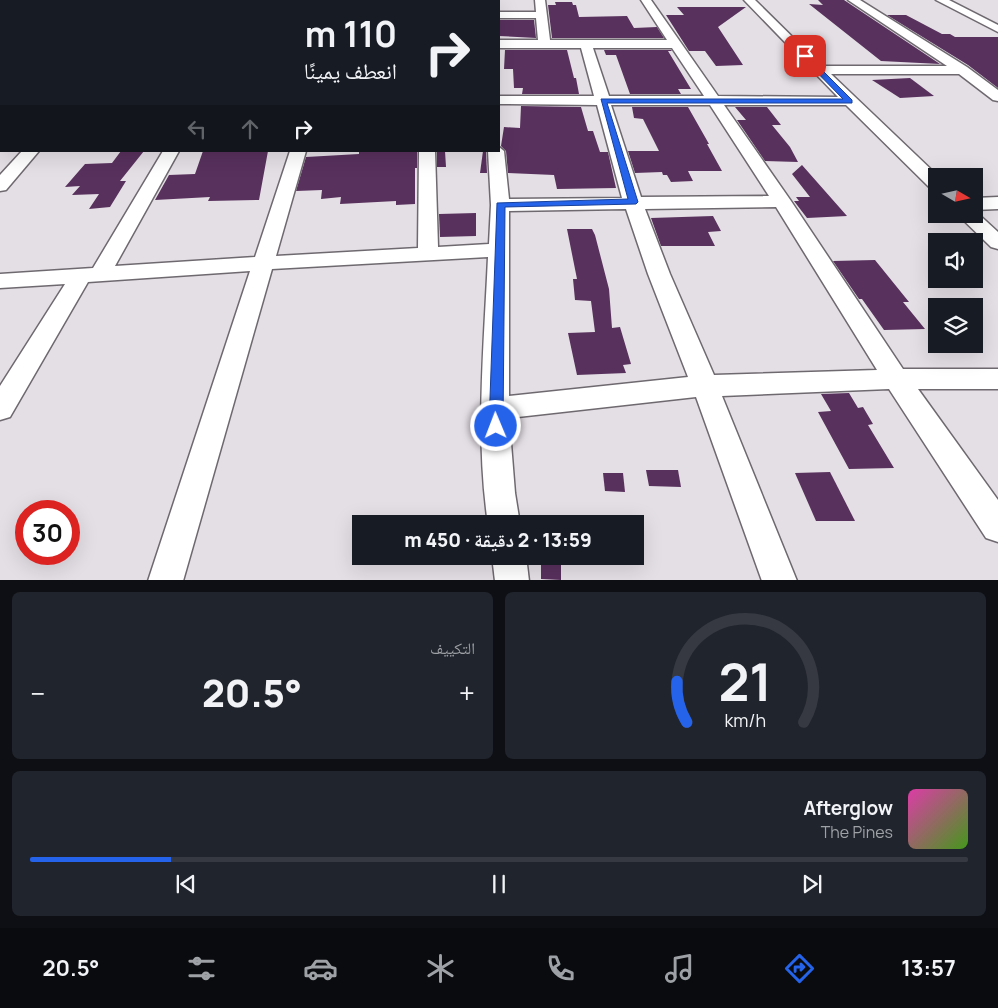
<!DOCTYPE html>
<html lang="ar">
<meta charset="utf-8">
<style>
:root{--surface:#171b24;--page:#20242c;--text:#f1f3f6;--muted:#9ea1a6;--line:#363941;--accent:#2563eb}
body{margin:0;font-family:Manrope,"Noto Naskh Arabic",sans-serif;background:var(--page);color:var(--text);direction:rtl;height:100vh;display:flex;flex-direction:column;font-size:19px;white-space:nowrap}
*{box-sizing:border-box;margin:0}
p{font-size:16px;color:var(--muted)}
.icon{flex:none;width:28px;height:28px;fill:none;stroke:currentColor;stroke-width:2;stroke-linecap:round;stroke-linejoin:round}
.map{position:relative;height:580px;overflow:hidden;direction:ltr}
.details{display:flex;flex-direction:column;gap:12px;padding:12px;background:#0d0f14;flex:1}
.details>*{flex:none}
.top-card{position:absolute;left:0px;top:0px;width:500px;height:152px;box-shadow:0 5px 20px #0002;direction:rtl;background:#171b24;color:var(--text);overflow:hidden}
.needle{width:32px;rotate:99deg}
.buttons{position:absolute;left:928px;top:168px;display:grid;gap:10px}
.buttons a{display:grid;place-items:center;width:55px;height:55px;border-radius:0px;background:var(--surface);box-shadow:0 5px 20px #0002;font-size:25px}
.speed{position:absolute;left:15px;top:500px;display:flex;gap:10px;font-size:25px;font-weight:700;text-align:center}
.speed>*{display:grid;place-content:center;width:65px;height:65px;border-radius:50%;background:var(--surface);box-shadow:0 5px 20px #0002;line-height:1}
.speed .limit{border:8px solid #d22;background:#fff;color:#111}
.pin{position:absolute;display:grid;place-items:center;width:42px;height:42px;color:#fff;margin:-21px;border-radius:10px;box-shadow:0 2px 8px #0006}
.me{position:absolute;width:55px;margin:-28px;rotate:359deg;stroke-linejoin:round;filter:drop-shadow(0 0 4px #0008)}
.turn{display:flex;align-items:center;gap:18px;height:105px;padding:0 20px;font-size:22px}
.turn .icon{width:65px;height:65px;stroke-width:2.5}
.turn b{display:block;font-size:35px;line-height:42px}
.lanes{display:flex;align-items:center;height:48px;padding:0 20px;background:#0003;justify-content:center;gap:25px;direction:ltr}
.lanes .off{opacity:.35}
.big{font-size:38px;font-weight:800;line-height:1.1}
.details .card{flex:1;display:flex;flex-direction:column;justify-content:center;gap:8px;min-width:0;padding:0 18px;border-radius:8px;background:var(--page)}
.details .dial{align-items:center;gap:0}
.dial svg{height:130px;overflow:visible;fill:none;stroke:var(--line);stroke-width:7;stroke-linecap:round;text-anchor:middle}
.dial text{fill:var(--text);stroke:none}
.song{display:flex;align-items:center;gap:15px}
.cover{width:60px;height:60px;border-radius:8px;background:linear-gradient(135deg,hsl(320 70% 55%),hsl(100 70% 35%))}
.played{height:5px;border-radius:2px;background:linear-gradient(90deg,var(--accent) 15%,var(--line) 15%)}
.keys{display:flex;justify-content:space-around;direction:ltr}
.heat{display:flex;justify-content:space-between;align-items:center;font-size:28px;direction:ltr}
.details .tiles{flex:1;display:grid;gap:12px;grid-template-columns:1fr 1fr}
.card:last-child{grid-column:span 2}
.trip{position:absolute;left:352px;top:515px;width:292px;height:50px;border-radius:0px;background:var(--surface);box-shadow:0 5px 20px #0002;font-weight:800;line-height:50px;text-align:center;direction:rtl}
.tabs{display:flex;height:80px;justify-content:space-around;align-items:center;background:#090b0e;color:var(--muted)}
.tabs .icon{width:35px;height:35px}
.tabs .active{color:var(--accent)}
.tabs b{font-size:22px;color:var(--text)}
.map>svg:first-child{display:block}
.building{fill:#58315d}
.lines{fill:none;stroke-linecap:round;stroke-linejoin:round}
.minor-casing{stroke:#6e696f;stroke-width:3}
.minor{fill:#fff;fill-rule:evenodd}
.route{fill:#2563eb;stroke:#184099}
</style>
<div class="map">
<svg width="998" height="581" viewBox="0 0 998 581">
<rect width="100%" height="100%" fill="#e4dee5"/>
<g class="building">
<path d="M 818,0 L 844,0 L 940,64 L 881,61 L 809,4 L 823,5 Z"/>
<path d="M 555,2 L 572,2 L 573,5 L 576,5 L 579,17 L 627,16 L 634,28 L 657,27 L 664,38 L 552,38 L 548,5 L 556,5 Z"/>
<path d="M 677,7 L 746,7 L 718,27 L 743,65 L 716,66 L 705,51 L 689,51 L 666,15 L 684,15 Z"/>
<path d="M 887,15 L 906,15 L 942,34 L 950,34 L 955,37 L 998,37 L 998,88 L 968,65 Z"/>
<path d="M 499,20 L 534,20 L 536,38 L 499,36 Z"/>
<path d="M 505,50 L 567,50 L 574,78 L 576,78 L 579,94 L 522,94 L 523,88 L 514,88 L 513,69 L 504,69 Z"/>
<path d="M 604,50 L 671,50 L 672,51 L 668,51 L 691,89 L 678,89 L 681,94 L 630,94 L 616,55 L 606,55 Z"/>
<path d="M 910,78 L 934,96 L 900,98 L 872,80 Z"/>
<path d="M 521,106 L 581,107 L 588,131 L 593,131 L 600,152 L 608,152 L 616,188 L 557,189 L 554,175 L 508,173 L 506,151 L 501,146 L 504,127 L 520,128 Z"/>
<path d="M 632,107 L 688,107 L 709,144 L 707,144 L 722,171 L 688,171 L 693,181 L 671,182 L 667,175 L 663,175 L 662,172 L 635,173 L 628,151 L 659,151 L 643,119 L 634,118 Z"/>
<path d="M 735,107 L 767,107 L 781,125 L 772,125 L 790,147 L 798,162 L 765,161 L 737,120 L 746,120 Z"/>
<path d="M 121,151 L 144,151 L 120,181 L 126,181 L 110,207 L 89,209 L 99,194 L 72,195 L 80,186 L 65,187 L 85,164 L 112,163 Z"/>
<path d="M 203,151 L 268,151 L 259,200 L 208,201 L 210,197 L 155,200 L 169,175 L 195,174 Z"/>
<path d="M 359,151 L 417,151 L 417,168 L 415,168 L 415,204 L 396,205 L 396,201 L 340,204 L 341,197 L 321,199 L 322,190 L 296,191 L 306,157 L 359,154 Z"/>
<path d="M 437,151 L 445,151 L 446,167 L 437,167 Z"/>
<path d="M 483,151 L 486,151 L 487,173 L 480,173 Z"/>
<path d="M 802,165 L 847,216 L 807,218 L 794,201 L 799,201 L 796,197 L 810,197 L 792,174 Z"/>
<path d="M 476,213 L 476,236 L 440,237 L 439,214 Z"/>
<path d="M 713,216 L 721,231 L 708,232 L 715,246 L 661,246 L 651,218 Z"/>
<path d="M 567,229 L 592,229 L 595,235 L 609,289 L 612,328 L 620,327 L 631,364 L 623,365 L 626,373 L 577,375 L 568,333 L 595,332 L 591,301 L 575,300 L 573,279 L 577,279 Z"/>
<path d="M 875,260 L 909,302 L 903,302 L 925,329 L 884,330 L 862,299 L 859,299 L 833,261 Z"/>
<path d="M 849,393 L 858,408 L 863,407 L 873,424 L 868,425 L 894,468 L 849,469 L 818,412 L 831,411 L 821,394 Z"/>
<path d="M 646,470 L 678,470 L 681,487 L 649,486 Z"/>
<path d="M 830,472 L 855,521 L 816,521 L 795,473 Z"/>
<path d="M 603,473 L 623,473 L 625,492 L 605,491 Z"/>
<path d="M 541,560 L 561,561 L 561,580 L 541,579 Z"/>
</g>
<g class="lines">
<g class="minor-casing">
<g id="minor">
<rect x="429" y="0" width="10" height="1"/>
<rect x="479" y="0" width="10" height="1"/>
<path d="M 535,0 L 545,0 L 550,40 L 667,40 L 641,0 L 651,0 L 718,96 L 838,97 L 744,0 L 755,0 L 822,66 L 947,66 L 848,0 L 860,0 L 967,67 L 998,90 L 998,101 L 993,100 L 959,74 L 831,74 L 938,176 L 936,176 L 936,189 L 930,188 L 846,105 L 724,105 L 791,201 L 903,369 L 998,369 L 998,389 L 918,389 L 998,500 L 998,542 L 986,538 L 889,389 L 722,396 L 797,581 L 762,581 L 696,397 L 509,418 L 515,493 L 520,524 L 488,524 C 475,436 484,346 488,257 L 272,269 L 183,581 L 148,581 L 250,271 L 88,282 L 10,417 L 0,420 L 0,386 L 65,284 L 0,288 L 0,274 L 93,268 L 163,151 L 179,151 L 115,266 L 255,257 L 290,151 L 306,151 L 276,256 L 418,248 L 419,151 L 435,151 L 438,247 L 489,244 L 491,205 L 488,151 L 499,151 L 499,147 L 504,151 L 509,199 L 622,198 L 597,105 L 499,104 L 499,96 L 594,96 L 581,48 L 499,48 L 499,40 L 538,40 L 536,18 L 499,18 L 499,12 L 536,12 ZM 593,48 L 672,48 L 704,96 L 609,96 ZM 611,105 L 710,105 L 769,196 L 641,197 ZM 776,207 L 877,370 L 714,375 L 670,274 L 645,209 ZM 626,209 L 648,274 L 688,377 L 509,396 L 509,211 Z"/>
<path d="M 936,0 L 949,0 L 998,25 L 998,32 Z"/>
<path d="M 0,35 L 1,36 L 1,43 L 0,43 Z"/>
<rect x="0" y="109" width="1" height="8"/>
<path d="M 22,151 L 39,151 L 6,190 L 0,191 L 0,175 Z"/>
<path d="M 998,197 L 998,209 L 974,210 L 974,198 Z"/>
<path d="M 974,210 L 998,232 L 998,249 L 991,247 L 957,214 L 974,214 Z"/>
<path d="M 492,556 L 526,556 L 529,581 L 495,581 Z"/>
</g>
</g>
<use href="#minor" class="minor"/>
</g>
<path class="route" d="M 803,55 L 807,55 L 852,100 L 852,103 L 607,103 L 638,202 L 636,204 L 505,207 L 503,426 L 501,430 L 496,432 L 491,430 L 489,426 L 497,203 L 628,199 L 601,99 L 843,99 L 803,58 Z"/>
</svg>
<div class="buttons">
<a><svg class="needle" viewBox="-14 -14 28 28"><path d="M0-13l5 13h-10z" fill="#e53935"/><path d="M0 13l5-13h-10z" fill="#9ea1a6"/></svg></a>
<a><svg class="icon" aria-label="sound" viewBox="0 0 24 24"><path d="M4 9h4l5-4v14l-5-4H4zM17 9q2 3 0 6"/></svg></a>
<a><svg class="icon" aria-label="layers" viewBox="0 0 24 24"><path d="M12 4l9 5-9 5-9-5zM3 14l9 5 9-5"/></svg></a>
</div>
<div class="speed"><div class="limit">30</div></div>
<div class="pin" style="left:805px;top:56px;background:#d93025"><svg class="icon" aria-label="arrive" viewBox="0 0 24 24"><path d="M6 21V4h12l-3 4 3 4H6"/></svg></div>
<svg class="me" style="left:496px;top:426px" viewBox="-20 -20 40 40"><circle r="17" fill="#2563eb" stroke="#fff" stroke-width="3"/><path d="M0-11L8 9 0 5-8 9z" fill="#fff"/></svg>
<div class="trip">13:59 · 2 دقيقة · 450 m</div>
<div class="top-card">
<div class="turn"><svg class="icon" aria-label="right" viewBox="0 0 24 24"><path d="M7 20v-9h11M14 6l5 5-5 5"/></svg><div><b>110 m</b>انعطف يمينًا</div></div>
<div class="lanes"><svg class="icon off" aria-label="left" viewBox="0 0 24 24"><path d="M17 20v-9H6M10 6l-5 5 5 5"/></svg><svg class="icon off" aria-label="ahead" viewBox="0 0 24 24"><path d="M12 20V5M6 11l6-6 6 6"/></svg><svg class="icon" aria-label="right" viewBox="0 0 24 24"><path d="M7 20v-9h11M14 6l5 5-5 5"/></svg></div>
</div>
</div>
<section class="details">
<div class="tiles">
<div class="card dial"><svg viewBox="0 0 100 80">
<path d="M14 69A42 42 0 1 1 86 69"/>
<path d="M14 69A42 42 0 0 1 8 44" stroke="#2563eb"/>
<text x="50" y="56" font-size="32" font-weight="700">21</text>
<text x="50" y="72" font-size="11">km/h</text>
</svg></div>
<div class="card"><p>التكييف</p>
<div class="heat"><a>−</a><b class="big">20.5°</b><a>+</a></div>
</div>
<div class="card">
<div class="song"><i class="cover"></i><div><b>Afterglow</b><p>The Pines</p></div></div>
<div class="played"></div>
<div class="keys"><svg class="icon" aria-label="previous" viewBox="0 0 24 24"><path d="M18 5L8 12l10 7zM5 5v14"/></svg><svg class="icon" aria-label="pause" viewBox="0 0 24 24"><path d="M8 5v14M16 5v14"/></svg><svg class="icon" aria-label="next" viewBox="0 0 24 24"><path d="M6 5l10 7-10 7zM19 5v14"/></svg></div>
</div>
</div>
</section>
<nav class="tabs">
<b>13:57</b>
<svg class="icon active" aria-label="directions" viewBox="0 0 24 24"><path d="M12 3l9 9-9 9-9-9zM9 14v-3h6M13 9l2 2-2 2"/></svg>
<svg class="icon" aria-label="music" viewBox="0 0 24 24"><path d="M9 18V5l10-2v13"/><circle cx="6" cy="18" r="3"/><circle cx="16" cy="16" r="3"/></svg>
<svg class="icon" aria-label="phone" viewBox="0 0 24 24"><path d="M5 4h4l2 5-3 2q2 4 5 5l2-3 5 2v4C11 20 4 13 5 4z"/></svg>
<svg class="icon" aria-label="climate" viewBox="0 0 24 24"><path d="M12 3v18M4 7l16 10M4 17L20 7"/></svg>
<svg class="icon" aria-label="car" viewBox="0 0 24 24"><path d="M5 17H2v-5l4-1 3-4h7l3 4 3 1v5h-3M9 17h6M6 11h13"/><circle cx="7" cy="17" r="2"/><circle cx="17" cy="17" r="2"/></svg>
<svg class="icon" aria-label="filters" viewBox="0 0 24 24"><path d="M4 7h16M4 17h16"/><circle cx="9" cy="7" r="2"/><circle cx="15" cy="17" r="2"/></svg>
<b>20.5°</b>
</nav>
